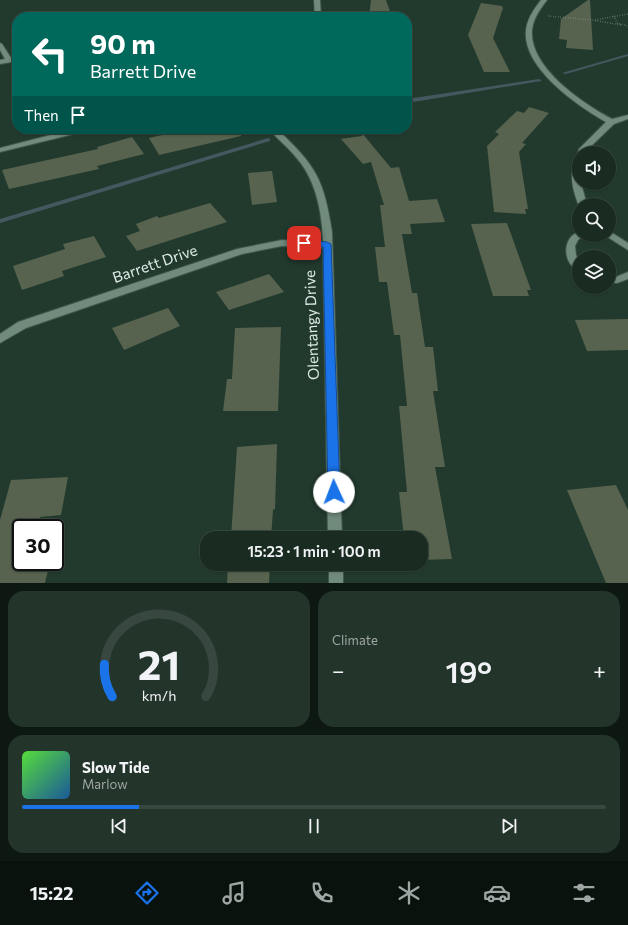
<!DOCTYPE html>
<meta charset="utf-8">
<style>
:root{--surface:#1a2c22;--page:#23342a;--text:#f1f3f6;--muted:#9fa7a5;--line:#384840;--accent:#1a73e8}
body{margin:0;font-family:Commissioner,sans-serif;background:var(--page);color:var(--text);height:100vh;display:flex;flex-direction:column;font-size:15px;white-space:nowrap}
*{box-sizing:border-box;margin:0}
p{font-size:13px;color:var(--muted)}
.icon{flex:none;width:22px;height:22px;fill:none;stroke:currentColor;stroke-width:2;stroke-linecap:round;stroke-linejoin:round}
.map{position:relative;height:583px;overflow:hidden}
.panel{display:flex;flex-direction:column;gap:8px;padding:8px;background:#0e1813;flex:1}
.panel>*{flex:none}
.hud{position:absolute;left:12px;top:12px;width:400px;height:122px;border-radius:16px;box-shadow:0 1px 3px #0004,0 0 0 1px var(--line);background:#00695c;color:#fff;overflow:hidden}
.tools{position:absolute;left:572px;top:146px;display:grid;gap:8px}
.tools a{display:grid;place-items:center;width:44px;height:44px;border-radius:50%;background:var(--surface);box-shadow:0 1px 3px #0004,0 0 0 1px var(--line);font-size:20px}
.speed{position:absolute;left:12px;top:519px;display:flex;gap:8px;font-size:20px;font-weight:700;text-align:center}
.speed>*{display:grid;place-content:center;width:52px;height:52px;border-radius:50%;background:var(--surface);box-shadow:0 1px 3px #0004,0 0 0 1px var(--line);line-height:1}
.speed .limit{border:2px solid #111;border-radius:6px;background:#fff;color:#111}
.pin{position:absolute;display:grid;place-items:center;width:34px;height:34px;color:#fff;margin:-17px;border-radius:8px;box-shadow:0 2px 6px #0006}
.me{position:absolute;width:44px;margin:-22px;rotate:358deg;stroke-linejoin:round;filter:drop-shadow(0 0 3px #0008)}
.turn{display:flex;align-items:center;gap:14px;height:84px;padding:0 12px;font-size:18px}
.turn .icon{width:52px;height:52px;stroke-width:2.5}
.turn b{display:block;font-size:28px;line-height:34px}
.then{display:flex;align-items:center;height:38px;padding:0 12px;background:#0003;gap:8px;font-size:15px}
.big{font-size:30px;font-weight:600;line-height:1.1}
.panel .widget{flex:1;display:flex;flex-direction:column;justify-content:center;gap:6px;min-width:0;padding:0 14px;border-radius:16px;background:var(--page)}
.panel .dial{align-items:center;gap:0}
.dial svg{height:104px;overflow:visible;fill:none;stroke:var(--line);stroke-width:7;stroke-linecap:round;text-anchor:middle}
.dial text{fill:var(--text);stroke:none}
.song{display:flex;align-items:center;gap:12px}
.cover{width:48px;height:48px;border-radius:6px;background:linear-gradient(135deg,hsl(110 70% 55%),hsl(210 70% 35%))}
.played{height:4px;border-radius:2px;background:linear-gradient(90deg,var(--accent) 20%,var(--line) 20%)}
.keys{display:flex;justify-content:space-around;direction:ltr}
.heat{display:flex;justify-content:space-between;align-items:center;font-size:22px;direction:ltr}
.panel .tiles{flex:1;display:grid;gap:8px;grid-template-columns:1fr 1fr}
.widget:last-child{grid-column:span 2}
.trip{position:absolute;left:200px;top:531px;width:228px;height:40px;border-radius:16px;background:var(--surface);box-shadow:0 1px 3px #0004,0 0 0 1px var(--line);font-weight:600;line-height:40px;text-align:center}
.tabs{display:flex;height:64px;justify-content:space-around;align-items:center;background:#0a120e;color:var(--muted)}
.tabs .icon{width:28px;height:28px}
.tabs .on{color:var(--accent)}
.tabs b{font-size:18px;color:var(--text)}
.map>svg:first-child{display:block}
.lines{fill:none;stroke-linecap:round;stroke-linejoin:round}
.stream{fill:#425a5f;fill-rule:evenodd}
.building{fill:#57634e}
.minor-casing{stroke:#40554b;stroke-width:2}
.tertiary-casing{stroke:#40554b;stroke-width:2}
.path{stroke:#85988f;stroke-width:1.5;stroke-dasharray:0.5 2;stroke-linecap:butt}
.minor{fill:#708a7c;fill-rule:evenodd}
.tertiary{fill:#708a7c;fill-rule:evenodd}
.route{fill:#1a73e8;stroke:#114b97}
.labels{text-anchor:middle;stroke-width:4;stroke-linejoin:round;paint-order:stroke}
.street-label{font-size:15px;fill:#dceae3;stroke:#223a2e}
</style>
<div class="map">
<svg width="628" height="583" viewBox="0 0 628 583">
<rect width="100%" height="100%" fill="#223a2e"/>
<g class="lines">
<g class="stream">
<path d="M 628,54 L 628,56 L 566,74 L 562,73 Z"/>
<path d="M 539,79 L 541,80 L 541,81 L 407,103 L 407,99 Z"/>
<path d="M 299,129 L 309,129 L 293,134 L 290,132 Z"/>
<path d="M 268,138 L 270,139 L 270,141 L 0,223 L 0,219 Z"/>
</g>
</g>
<g class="building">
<path d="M 371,0 L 386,0 L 392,17 L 369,17 Z"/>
<path d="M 588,0 L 590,0 L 593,50 L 566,48 L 567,40 L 559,39 L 561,19 Z"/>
<path d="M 481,3 L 502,6 L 503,8 L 493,38 L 510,72 L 484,72 L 468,35 Z"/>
<path d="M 529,107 L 549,113 L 522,143 L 526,144 L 519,152 L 528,209 L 525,209 L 526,214 L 494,212 L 487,146 L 499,134 L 495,132 L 517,111 L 524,113 Z"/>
<path d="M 189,129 L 240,129 L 241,136 L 159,155 L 149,138 Z"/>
<path d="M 362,133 L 391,168 L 399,167 L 409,201 L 437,199 L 445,222 L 410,224 L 412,234 L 402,234 L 412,293 L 417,293 L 425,347 L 433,347 L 438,391 L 433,391 L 445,467 L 435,467 L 452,559 L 421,560 L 421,538 L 404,538 L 399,492 L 407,492 L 399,406 L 407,406 L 400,335 L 394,335 L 387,282 L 379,282 L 375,247 L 385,247 L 380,205 L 384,205 L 371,162 L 363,164 L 341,139 L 362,136 Z"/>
<path d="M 132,137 L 144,154 L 97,166 L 99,169 L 9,189 L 2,170 L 98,149 L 97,147 Z"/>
<path d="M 272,171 L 277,202 L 252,205 L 248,173 Z"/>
<path d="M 210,203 L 227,222 L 137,251 L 126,236 L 140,231 L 136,224 L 157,216 L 159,218 Z"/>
<path d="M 507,223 L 531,290 L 527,290 L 529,296 L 493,296 L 471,224 Z"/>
<path d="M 94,236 L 106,257 L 62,271 L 64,276 L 22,290 L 13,266 L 65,249 L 63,244 Z"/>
<path d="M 269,274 L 284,292 L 229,310 L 216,292 Z"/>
<path d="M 168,308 L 180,326 L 124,350 L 112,328 Z"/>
<path d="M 628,319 L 628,350 L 587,351 L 575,320 Z"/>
<path d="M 281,327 L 278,411 L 223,411 L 227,379 L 232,379 L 235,328 Z"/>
<path d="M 277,444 L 275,509 L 273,510 L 271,538 L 231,538 L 237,447 Z"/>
<path d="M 68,477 L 61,515 L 40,517 L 37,527 L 21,528 L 21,562 L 50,562 L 45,583 L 0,583 L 0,520 L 11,480 Z"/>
<path d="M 616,485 L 628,510 L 628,583 L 606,583 L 567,490 Z"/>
<path d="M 228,564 L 270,564 L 269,583 L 227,583 Z"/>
</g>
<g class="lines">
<g class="minor-casing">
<g id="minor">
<path d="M 541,0 L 547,0 C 540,9 533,19 532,30 C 529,68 584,104 612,119 L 628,115 L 628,119 L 614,124 L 587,150 L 586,153 L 579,153 L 579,154 L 578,153 L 579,149 L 606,122 C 578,106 522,68 526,30 C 527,19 534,9 541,0 Z"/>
<path d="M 320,13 L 320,15 L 318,16 L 223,17 L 226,15 Z"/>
<path d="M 0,43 L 2,44 L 11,58 L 17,57 L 17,61 L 0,64 L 0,60 L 5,59 L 0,50 Z"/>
<path d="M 269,129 L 277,129 C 316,166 324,179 332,232 L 342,538 L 328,538 L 323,248 L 282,246 L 242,254 L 26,328 L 0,343 L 0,334 L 18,322 L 237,249 L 282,240 L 323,242 C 322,211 316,179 295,156 C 287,146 277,139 269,129 Z"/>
<path d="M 576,158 L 579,158 L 579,183 L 581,183 L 587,205 L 579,206 C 573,191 568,173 576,158 Z"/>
<path d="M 609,231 L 628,243 L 628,250 L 606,236 L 609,235 Z"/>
<path d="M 579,232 L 579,235 L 584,235 L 578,240 L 575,246 L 576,255 L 579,261 L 579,270 C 563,266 561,237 579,232 Z"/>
<path d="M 628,272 L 628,279 L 617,283 L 609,283 L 609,277 L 616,277 Z"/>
<rect x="329" y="564" width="14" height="19"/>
</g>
</g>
<g class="tertiary-casing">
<g id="tertiary">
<path d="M 314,0 L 320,0 L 321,17 L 315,17 Z"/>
<path d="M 74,129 L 87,129 L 86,131 L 0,152 L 0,148 Z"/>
</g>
</g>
<g class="path">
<path d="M 548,16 L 592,20 L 621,25"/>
<path d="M 614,16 L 617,23 L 628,26"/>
<path d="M 595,20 L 628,14"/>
</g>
<use href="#minor" class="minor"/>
<use href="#tertiary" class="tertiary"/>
</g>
<path class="route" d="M 304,240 L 327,242 L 331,244 L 340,492 L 338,495 L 334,497 L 330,495 L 328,492 L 323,247 L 301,244 L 301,241 Z"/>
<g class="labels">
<g class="street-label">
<text transform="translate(155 264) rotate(-19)" y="5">Barrett Drive</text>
<text transform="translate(312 325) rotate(-92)" y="5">Olentangy Drive</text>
</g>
</g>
</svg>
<div class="tools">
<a><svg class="icon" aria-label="sound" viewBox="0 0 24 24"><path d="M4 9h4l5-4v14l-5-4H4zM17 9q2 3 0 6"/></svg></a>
<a><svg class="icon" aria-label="search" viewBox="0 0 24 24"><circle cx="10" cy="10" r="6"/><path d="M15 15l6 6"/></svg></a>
<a><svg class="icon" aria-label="layers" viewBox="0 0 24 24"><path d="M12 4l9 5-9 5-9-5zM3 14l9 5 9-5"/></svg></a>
</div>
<div class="speed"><div class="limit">30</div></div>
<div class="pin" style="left:304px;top:243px;background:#d93025"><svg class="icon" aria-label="arrive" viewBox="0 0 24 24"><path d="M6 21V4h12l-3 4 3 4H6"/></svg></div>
<svg class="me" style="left:334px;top:492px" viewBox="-20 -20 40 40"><circle r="19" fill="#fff"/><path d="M0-13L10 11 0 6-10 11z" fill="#1a73e8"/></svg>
<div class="trip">15:23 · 1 min · 100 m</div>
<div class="hud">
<div class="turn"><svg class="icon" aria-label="left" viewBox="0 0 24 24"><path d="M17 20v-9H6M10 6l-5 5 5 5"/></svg><div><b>90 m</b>Barrett Drive</div></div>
<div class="then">Then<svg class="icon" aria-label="arrive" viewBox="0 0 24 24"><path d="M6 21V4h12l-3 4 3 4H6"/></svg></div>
</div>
</div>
<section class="panel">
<div class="tiles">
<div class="widget dial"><svg viewBox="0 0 100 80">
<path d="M14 69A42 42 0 1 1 86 69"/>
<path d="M14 69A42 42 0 0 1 8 44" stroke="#1a73e8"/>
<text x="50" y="56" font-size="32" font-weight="700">21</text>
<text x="50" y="72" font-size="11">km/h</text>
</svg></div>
<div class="widget"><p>Climate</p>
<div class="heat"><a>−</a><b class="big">19°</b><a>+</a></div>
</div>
<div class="widget">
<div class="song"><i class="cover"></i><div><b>Slow Tide</b><p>Marlow</p></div></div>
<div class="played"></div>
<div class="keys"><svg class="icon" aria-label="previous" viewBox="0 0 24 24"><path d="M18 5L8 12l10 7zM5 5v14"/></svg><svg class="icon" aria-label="pause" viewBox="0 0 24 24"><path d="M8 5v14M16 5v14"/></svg><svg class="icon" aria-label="next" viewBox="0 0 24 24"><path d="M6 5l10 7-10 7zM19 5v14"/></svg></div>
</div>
</div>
</section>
<nav class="tabs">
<b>15:22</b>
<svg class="icon on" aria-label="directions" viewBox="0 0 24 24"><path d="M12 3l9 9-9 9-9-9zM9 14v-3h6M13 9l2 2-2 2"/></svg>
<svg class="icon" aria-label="music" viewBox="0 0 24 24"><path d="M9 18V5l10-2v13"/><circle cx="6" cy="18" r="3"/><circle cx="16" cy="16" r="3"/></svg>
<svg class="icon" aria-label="phone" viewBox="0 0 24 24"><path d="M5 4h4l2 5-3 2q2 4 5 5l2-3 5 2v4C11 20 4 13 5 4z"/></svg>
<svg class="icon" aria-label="climate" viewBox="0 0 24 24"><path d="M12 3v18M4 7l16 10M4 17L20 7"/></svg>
<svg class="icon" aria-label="car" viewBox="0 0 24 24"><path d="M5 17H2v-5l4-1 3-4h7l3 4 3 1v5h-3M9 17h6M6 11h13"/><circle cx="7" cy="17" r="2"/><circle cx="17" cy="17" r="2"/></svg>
<svg class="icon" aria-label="filters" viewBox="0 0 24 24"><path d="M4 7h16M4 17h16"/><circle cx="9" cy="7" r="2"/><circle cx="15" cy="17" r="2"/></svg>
</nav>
